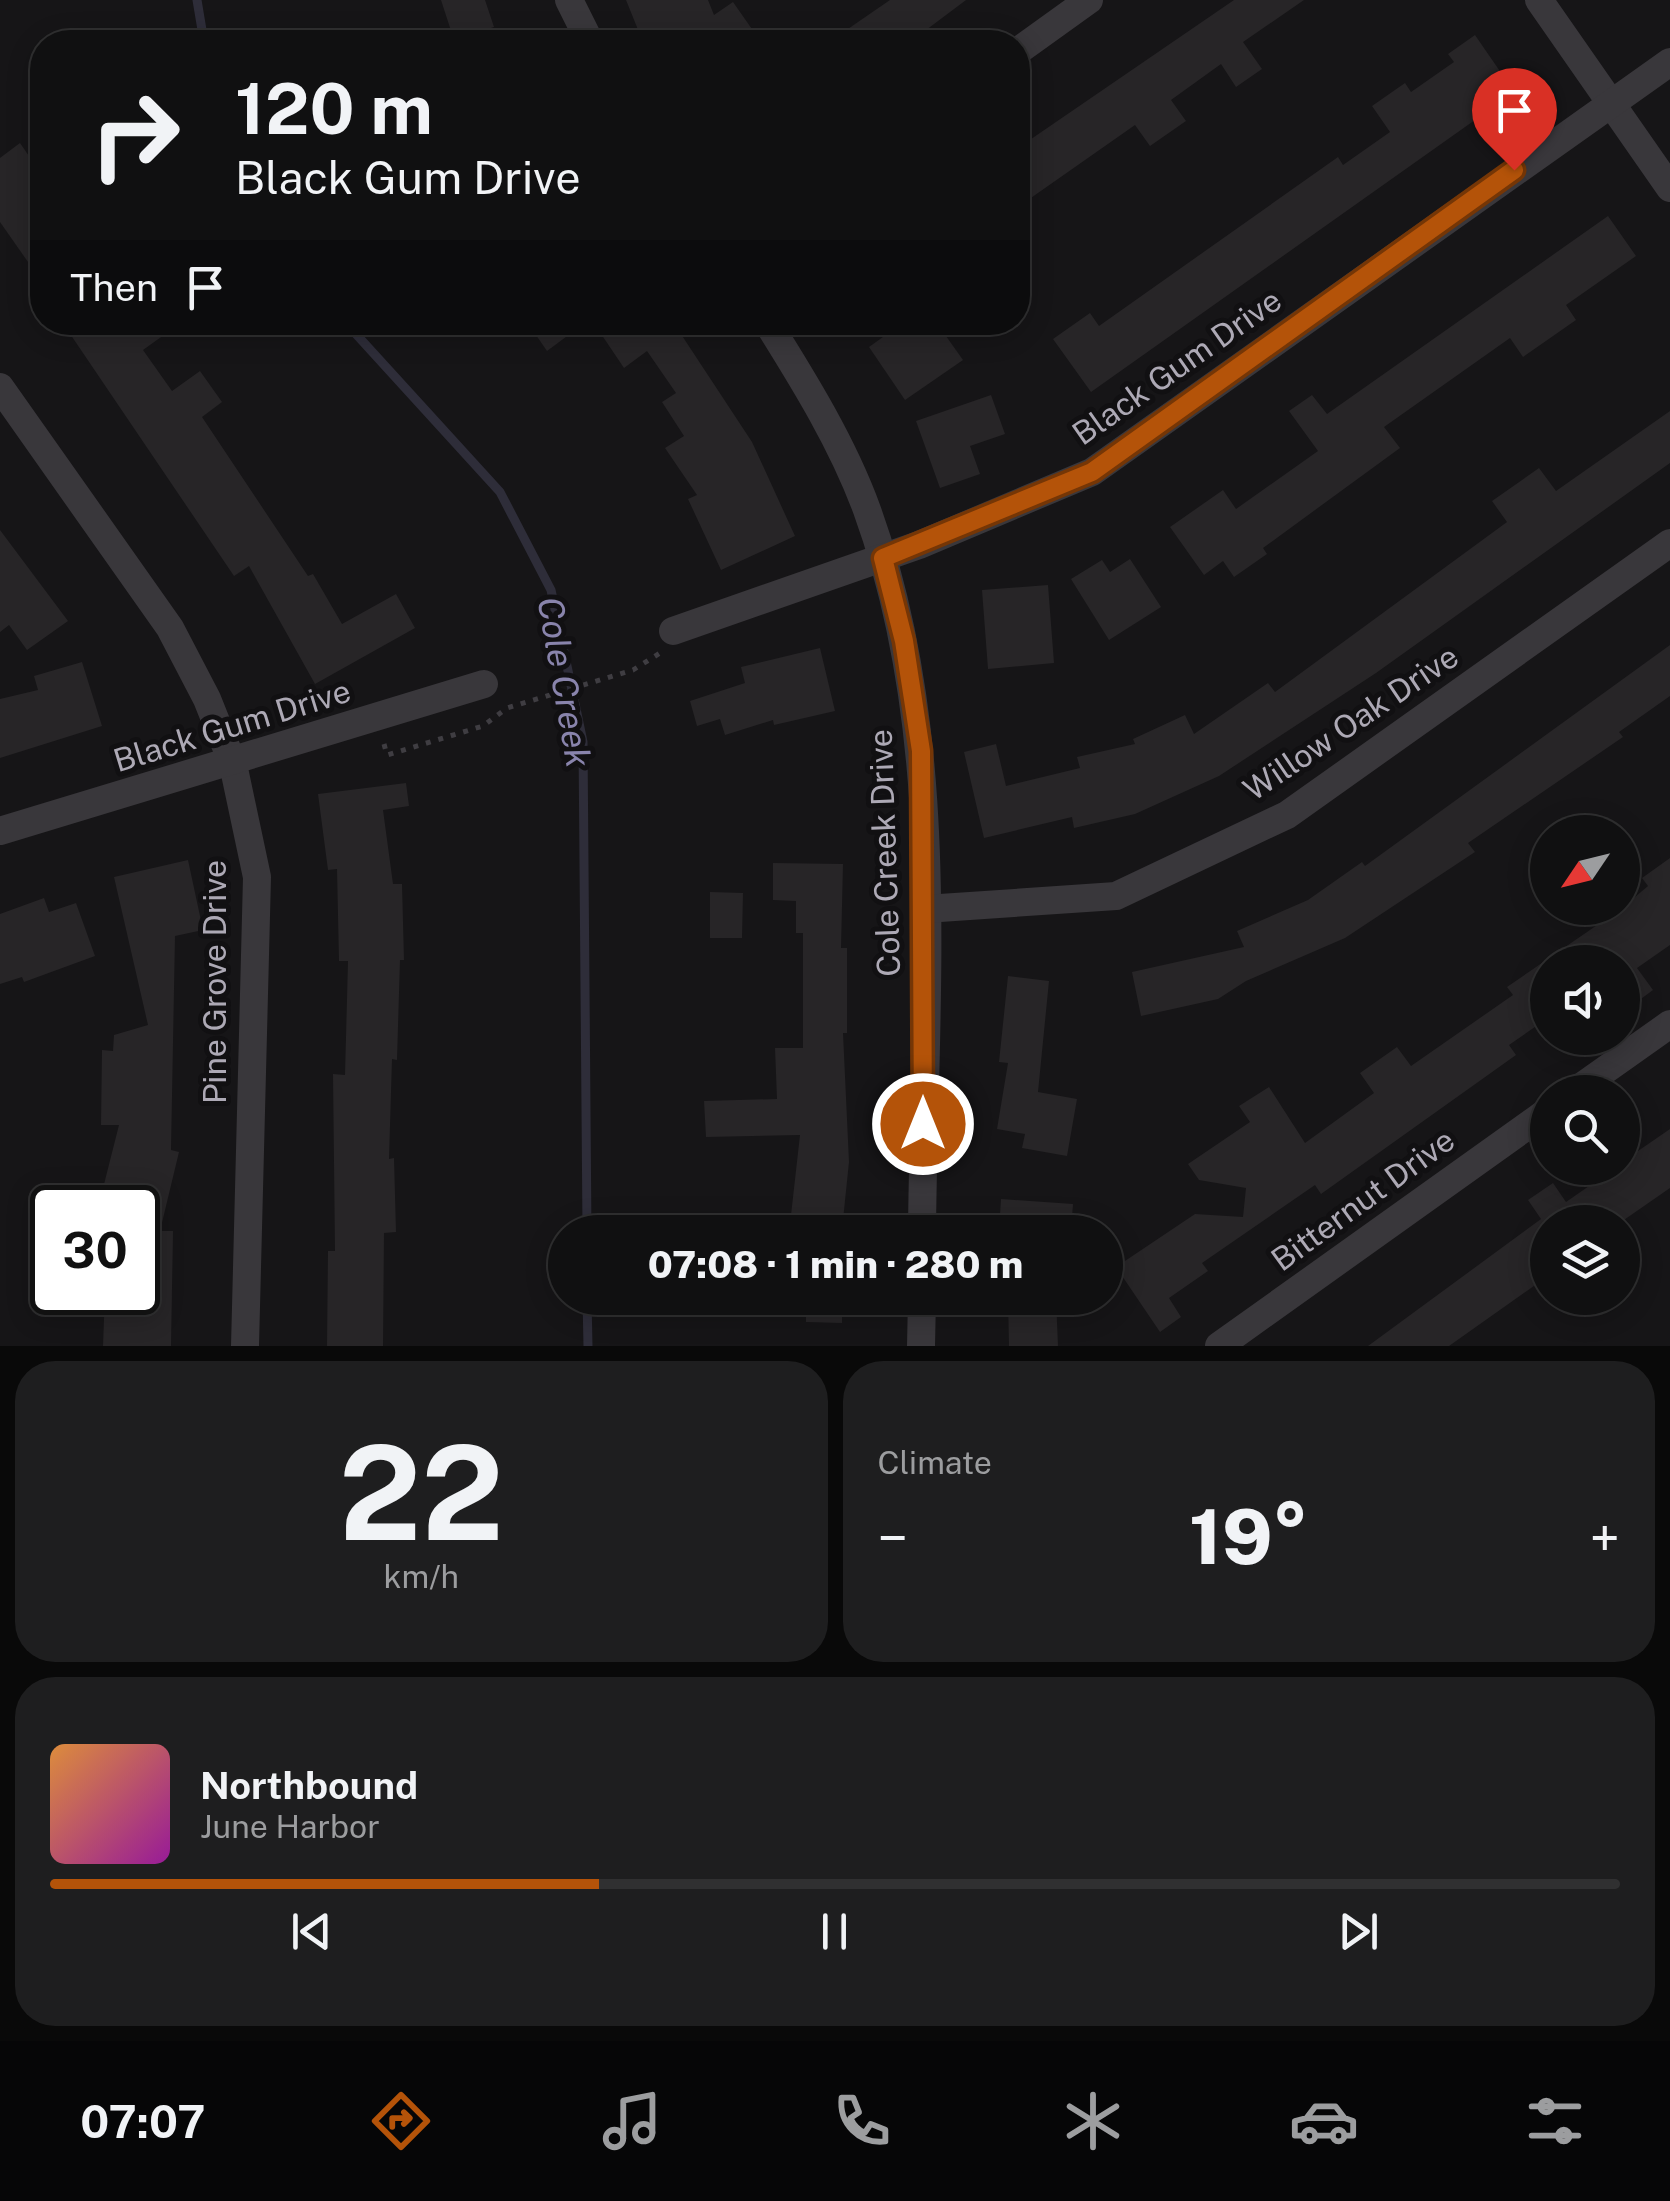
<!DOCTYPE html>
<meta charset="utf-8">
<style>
:root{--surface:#101011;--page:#1e1e1f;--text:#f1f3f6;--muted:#9c9d9f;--line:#303031;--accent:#b45309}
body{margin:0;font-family:"Public Sans",sans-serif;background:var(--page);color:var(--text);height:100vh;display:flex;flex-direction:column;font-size:38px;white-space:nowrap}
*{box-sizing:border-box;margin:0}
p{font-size:32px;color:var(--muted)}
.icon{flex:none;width:55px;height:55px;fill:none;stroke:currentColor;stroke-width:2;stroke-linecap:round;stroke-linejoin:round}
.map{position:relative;height:1346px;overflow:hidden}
.drawer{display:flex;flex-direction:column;gap:15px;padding:15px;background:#090909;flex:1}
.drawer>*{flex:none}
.guide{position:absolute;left:30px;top:30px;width:1000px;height:305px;border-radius:40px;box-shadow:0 5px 25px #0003,0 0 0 2px var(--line);background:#101011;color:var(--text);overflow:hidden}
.needle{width:65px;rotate:235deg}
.tools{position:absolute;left:1530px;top:815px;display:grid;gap:20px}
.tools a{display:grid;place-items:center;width:110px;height:110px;border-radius:50%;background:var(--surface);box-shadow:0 5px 25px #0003,0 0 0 2px var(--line);font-size:50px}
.speed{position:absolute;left:30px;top:1185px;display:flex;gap:20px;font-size:50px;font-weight:700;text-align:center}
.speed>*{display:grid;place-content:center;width:130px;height:130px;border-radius:50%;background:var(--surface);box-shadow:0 5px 25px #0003,0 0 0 2px var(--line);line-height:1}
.speed .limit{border:5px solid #111;border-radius:15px;background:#fff;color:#111}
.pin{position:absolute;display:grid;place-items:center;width:85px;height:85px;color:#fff;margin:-102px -42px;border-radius:50% 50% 50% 0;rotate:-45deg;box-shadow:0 0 10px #0007}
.pin .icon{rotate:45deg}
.me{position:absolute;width:110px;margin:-55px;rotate:0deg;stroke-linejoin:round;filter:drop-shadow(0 0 8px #0008)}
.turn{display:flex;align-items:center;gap:35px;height:210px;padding:0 40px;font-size:45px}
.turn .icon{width:130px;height:130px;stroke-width:2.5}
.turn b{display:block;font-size:70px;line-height:85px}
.then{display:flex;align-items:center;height:95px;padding:0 40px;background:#0003;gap:20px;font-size:38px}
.big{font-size:75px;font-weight:800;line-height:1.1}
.drawer .card{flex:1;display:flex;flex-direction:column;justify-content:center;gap:15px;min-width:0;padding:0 35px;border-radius:40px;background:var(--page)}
.drawer .dial{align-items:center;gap:0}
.dial b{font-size:130px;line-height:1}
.song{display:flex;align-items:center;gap:30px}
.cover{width:120px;height:120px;border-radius:15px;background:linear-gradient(135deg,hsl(30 70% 55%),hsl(300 70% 35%))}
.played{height:10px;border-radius:5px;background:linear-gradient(90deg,var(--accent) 35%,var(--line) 35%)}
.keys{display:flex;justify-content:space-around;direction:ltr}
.heat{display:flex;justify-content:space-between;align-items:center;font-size:55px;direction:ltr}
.drawer .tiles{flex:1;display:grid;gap:15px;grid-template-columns:1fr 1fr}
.card:last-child{grid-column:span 2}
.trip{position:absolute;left:548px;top:1215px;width:575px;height:100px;border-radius:50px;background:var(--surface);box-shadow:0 5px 25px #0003,0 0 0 2px var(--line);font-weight:800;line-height:100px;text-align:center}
.tabs{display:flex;height:160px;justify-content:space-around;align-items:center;background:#060607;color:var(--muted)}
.tabs .icon{width:70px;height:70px}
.tabs .selected{color:var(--accent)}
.tabs b{font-size:45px;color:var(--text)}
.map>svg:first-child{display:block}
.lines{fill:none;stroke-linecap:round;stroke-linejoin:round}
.stream{stroke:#2e2d39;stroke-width:9}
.building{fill:#272527}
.path{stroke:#3f3d42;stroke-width:5;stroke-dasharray:5 8;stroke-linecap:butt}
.minor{stroke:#39373b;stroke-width:28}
.route-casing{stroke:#753606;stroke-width:25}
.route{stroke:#b45309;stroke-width:18}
.labels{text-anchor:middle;stroke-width:10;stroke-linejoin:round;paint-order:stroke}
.street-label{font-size:32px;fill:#ada9b5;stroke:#111012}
.water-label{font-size:35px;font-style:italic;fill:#8984ac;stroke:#111012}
</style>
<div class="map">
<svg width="1670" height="1346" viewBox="0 0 1670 1346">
<rect width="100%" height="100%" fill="#161517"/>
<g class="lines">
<g class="stream">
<path d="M 197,0 L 204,42"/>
<path d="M 345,322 L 500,492 L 551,590 L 583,742 L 587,1232"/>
<path d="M 587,1298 L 588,1346"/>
</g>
</g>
<g class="building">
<path d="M 441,0 L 485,0 L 494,27 L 454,40 Z"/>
<path d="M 626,0 L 708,0 L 714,15 L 733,2 L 761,42 L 643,42 Z"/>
<path d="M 890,0 L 966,0 L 910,42 L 829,42 Z"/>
<path d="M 1234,0 L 1304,0 L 1243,42 L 1262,69 L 1236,87 L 1221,64 L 1171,100 L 1186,121 L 1150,146 L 1135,125 L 1018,207 L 1018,148 Z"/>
<path d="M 1475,35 L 1506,80 L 1473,103 L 1482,115 L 1091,392 L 1053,339 L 1090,313 L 1099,326 L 1338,157 L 1343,165 L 1390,132 L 1372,106 L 1405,83 L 1411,92 L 1454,62 L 1448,54 Z"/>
<path d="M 20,143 L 42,175 L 42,282 L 0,222 L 0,158 Z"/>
<path d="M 1608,216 L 1636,256 L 1566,305 L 1576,320 L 1523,357 L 1510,338 L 1384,427 L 1400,448 L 1263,548 L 1267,554 L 1234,577 L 1223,561 L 1204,575 L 1170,527 L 1223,490 L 1236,509 L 1318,451 L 1289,411 L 1312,395 L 1327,414 Z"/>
<path d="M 62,322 L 182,322 L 143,350 L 172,391 L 200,371 L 222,402 L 202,417 L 308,576 L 313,574 L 342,624 L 396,594 L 415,628 L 315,684 L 249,566 L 234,576 Z"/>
<path d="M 527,322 L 586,322 L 547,351 Z"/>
<path d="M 593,322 L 673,322 L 752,442 L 795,536 L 721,570 L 688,499 L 697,495 L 665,448 L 684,436 L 662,402 L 676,393 L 647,351 L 624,368 Z"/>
<path d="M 904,322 L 936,322 L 963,360 L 905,400 L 869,347 Z"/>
<path d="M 991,395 L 1005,434 L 970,446 L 980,474 L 940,488 L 916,421 Z"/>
<path d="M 1670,411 L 1670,463 L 1376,673 L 1219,776 L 1135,814 L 1074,828 L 1072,817 L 984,838 L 964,752 L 996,744 L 1006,786 L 1080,768 L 1077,757 L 1135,744 L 1133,739 L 1185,715 L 1194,734 L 1268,683 L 1275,692 L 1507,522 L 1492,501 L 1539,468 L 1556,491 Z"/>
<path d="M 0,530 L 68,621 L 27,650 L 9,625 L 0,632 Z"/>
<path d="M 1130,559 L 1161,607 L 1109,640 L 1071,579 L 1102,560 L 1110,572 Z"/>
<path d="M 1048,585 L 1054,663 L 988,669 L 982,590 Z"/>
<path d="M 1670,645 L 1670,696 L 1619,732 L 1623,737 L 1468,843 L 1475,852 L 1345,938 L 1246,981 L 1218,999 L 1141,1016 L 1132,972 L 1244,947 L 1237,931 L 1308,900 L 1362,862 L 1365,866 Z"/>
<path d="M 820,648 L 835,711 L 774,725 L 773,720 L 725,735 L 720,719 L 697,726 L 690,701 L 745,683 L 741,667 Z"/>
<path d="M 82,662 L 102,726 L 0,758 L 0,699 L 38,690 L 34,676 Z"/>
<path d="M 406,783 L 409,806 L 383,810 L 393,884 L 402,884 L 404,960 L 400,960 L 397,1060 L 392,1059 L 389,1159 L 394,1158 L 396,1232 L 384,1233 L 383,1346 L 327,1346 L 328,1251 L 335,1251 L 333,1074 L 345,1075 L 348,961 L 339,961 L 337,869 L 328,870 L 318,794 Z"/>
<path d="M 1670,858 L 1670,945 L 1637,968 L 1653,990 L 1622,1013 L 1622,962 L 1548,962 L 1548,1018 L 1509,1045 L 1516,1055 L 1321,1194 L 1315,1185 L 1202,1263 L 1208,1271 L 1169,1298 L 1181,1317 L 1160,1332 L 1116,1267 L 1195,1214 L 1243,1217 L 1246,1188 L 1199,1180 L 1188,1164 L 1250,1122 L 1239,1106 L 1269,1087 L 1305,1143 L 1374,1093 L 1360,1073 L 1397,1047 L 1411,1066 L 1513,995 L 1507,987 L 1622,908 L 1648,886 L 1642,878 Z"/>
<path d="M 188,860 L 203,930 L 175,936 L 171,1150 L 179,1152 L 160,1231 L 173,1231 L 171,1346 L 103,1346 L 105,1292 L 138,1292 L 138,1208 L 98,1208 L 119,1125 L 101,1125 L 102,1050 L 113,1051 L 114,1035 L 148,1025 L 114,877 Z"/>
<path d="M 773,863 L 843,864 L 841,948 L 847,948 L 847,1033 L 843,1033 L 849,1162 L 843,1220 L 791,1215 L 800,1135 L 706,1137 L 704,1101 L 777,1099 L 775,1048 L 803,1048 L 803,933 L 796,933 L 796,901 L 773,900 Z"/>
<path d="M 710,892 L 743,893 L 742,938 L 710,938 Z"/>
<path d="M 44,898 L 49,912 L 76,903 L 95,956 L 24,982 L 22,977 L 0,984 L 0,914 Z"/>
<path d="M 1008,976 L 1049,981 L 1038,1092 L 1077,1099 L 1067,1156 L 1022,1148 L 1025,1134 L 997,1129 L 1008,1063 L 999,1062 Z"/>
<path d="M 1670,1129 L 1670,1188 L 1621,1222 L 1548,1222 L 1548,1276 L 1449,1346 L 1368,1346 L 1541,1219 L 1528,1200 L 1553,1183 L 1566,1202 L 1615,1168 L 1622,1168 L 1622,1162 Z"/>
<path d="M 1001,1199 L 1073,1204 L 1071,1232 L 999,1232 Z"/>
<path d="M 806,1298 L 842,1298 L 842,1323 L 806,1322 Z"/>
<path d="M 1008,1298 L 1056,1298 L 1058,1346 L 1009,1346 Z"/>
</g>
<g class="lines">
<path class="path" d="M 384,744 L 387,755 L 483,726 L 507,708 L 633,670 L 660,653"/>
<g class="minor">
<path d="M 569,0 L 590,42"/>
<path d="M 1539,0 L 1670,188"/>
<path d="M 1018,51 L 1089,0"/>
<path d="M 767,322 C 804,381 843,444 867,510 C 950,739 924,993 922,1232"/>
<path d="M 0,387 L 170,628 L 207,699 L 233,764 L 257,877 L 245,1346"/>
<path d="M 673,631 L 919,545 L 1092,472 L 1670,62"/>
<path d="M 0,831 L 484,684"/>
<path d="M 925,909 L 1116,896 L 1287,815 L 1670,543"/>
<path d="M 1574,1092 L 1670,1024"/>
<path d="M 921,1346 L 922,1298"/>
<path d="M 1219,1346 L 1548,1111"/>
</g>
</g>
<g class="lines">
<g class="route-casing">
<path id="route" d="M 923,1124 L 921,751 L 904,641 L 883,558 L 1092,472 L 1514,170"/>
</g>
<use href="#route" class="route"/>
</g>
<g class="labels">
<g class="street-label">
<text transform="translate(1177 367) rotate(-35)" y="11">Black Gum Drive</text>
<text transform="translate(1351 723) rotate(-34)" y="11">Willow Oak Drive</text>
<text transform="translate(232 726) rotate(-17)" y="11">Black Gum Drive</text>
<text transform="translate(885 853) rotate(-92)" y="11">Cole Creek Drive</text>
<text transform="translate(215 982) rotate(-90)" y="11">Pine Grove Drive</text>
<text transform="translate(1363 1200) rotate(-36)" y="11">Bitternut Drive</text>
</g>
<g class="water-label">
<text transform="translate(564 682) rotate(80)" y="12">Cole Creek</text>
</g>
</g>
</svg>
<div class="tools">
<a><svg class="needle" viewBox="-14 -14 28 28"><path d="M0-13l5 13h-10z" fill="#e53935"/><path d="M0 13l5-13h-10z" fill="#9c9d9f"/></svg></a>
<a><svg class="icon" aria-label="sound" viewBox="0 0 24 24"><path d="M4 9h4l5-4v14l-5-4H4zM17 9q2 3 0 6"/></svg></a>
<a><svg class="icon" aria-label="search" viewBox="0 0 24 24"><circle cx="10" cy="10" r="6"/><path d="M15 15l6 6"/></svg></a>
<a><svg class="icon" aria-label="layers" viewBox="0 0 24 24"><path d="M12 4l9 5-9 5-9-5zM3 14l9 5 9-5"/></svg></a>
</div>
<div class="speed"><div class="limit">30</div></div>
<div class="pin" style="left:1514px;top:170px;background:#d93025"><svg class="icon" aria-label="arrive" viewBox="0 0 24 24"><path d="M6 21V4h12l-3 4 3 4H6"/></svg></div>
<svg class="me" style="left:923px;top:1124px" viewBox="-20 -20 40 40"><circle r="17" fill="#b45309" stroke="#fff" stroke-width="3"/><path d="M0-11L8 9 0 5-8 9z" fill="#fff"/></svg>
<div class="trip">07:08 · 1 min · 280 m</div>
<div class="guide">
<div class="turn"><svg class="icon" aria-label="right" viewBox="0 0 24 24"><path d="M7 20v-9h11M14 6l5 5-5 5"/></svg><div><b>120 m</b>Black Gum Drive</div></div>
<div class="then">Then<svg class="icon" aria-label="arrive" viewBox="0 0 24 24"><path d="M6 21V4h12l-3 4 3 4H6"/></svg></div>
</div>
</div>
<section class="drawer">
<div class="tiles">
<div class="card dial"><b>22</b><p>km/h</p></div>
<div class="card"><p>Climate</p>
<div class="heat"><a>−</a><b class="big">19°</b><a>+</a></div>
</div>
<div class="card">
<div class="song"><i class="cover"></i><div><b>Northbound</b><p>June Harbor</p></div></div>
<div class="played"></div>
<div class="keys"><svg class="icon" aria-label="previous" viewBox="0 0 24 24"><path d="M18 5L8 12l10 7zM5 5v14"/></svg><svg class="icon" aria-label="pause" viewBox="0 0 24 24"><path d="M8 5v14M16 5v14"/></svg><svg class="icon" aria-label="next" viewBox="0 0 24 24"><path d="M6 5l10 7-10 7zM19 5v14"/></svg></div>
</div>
</div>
</section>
<nav class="tabs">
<b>07:07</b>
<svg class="icon selected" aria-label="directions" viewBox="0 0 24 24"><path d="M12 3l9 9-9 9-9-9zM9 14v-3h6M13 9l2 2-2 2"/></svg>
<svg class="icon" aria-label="music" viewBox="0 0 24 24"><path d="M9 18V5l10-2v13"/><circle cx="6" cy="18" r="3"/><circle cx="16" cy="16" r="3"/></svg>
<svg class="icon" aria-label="phone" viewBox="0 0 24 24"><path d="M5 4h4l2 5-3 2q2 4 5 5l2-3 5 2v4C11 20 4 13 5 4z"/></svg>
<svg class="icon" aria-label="climate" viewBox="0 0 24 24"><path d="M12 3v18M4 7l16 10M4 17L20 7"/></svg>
<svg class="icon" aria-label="car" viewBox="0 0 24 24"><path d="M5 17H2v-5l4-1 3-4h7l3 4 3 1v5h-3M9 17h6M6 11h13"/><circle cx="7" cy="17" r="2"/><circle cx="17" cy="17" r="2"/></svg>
<svg class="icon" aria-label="filters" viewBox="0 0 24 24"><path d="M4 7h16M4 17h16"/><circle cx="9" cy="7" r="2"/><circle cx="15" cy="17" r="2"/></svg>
</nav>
